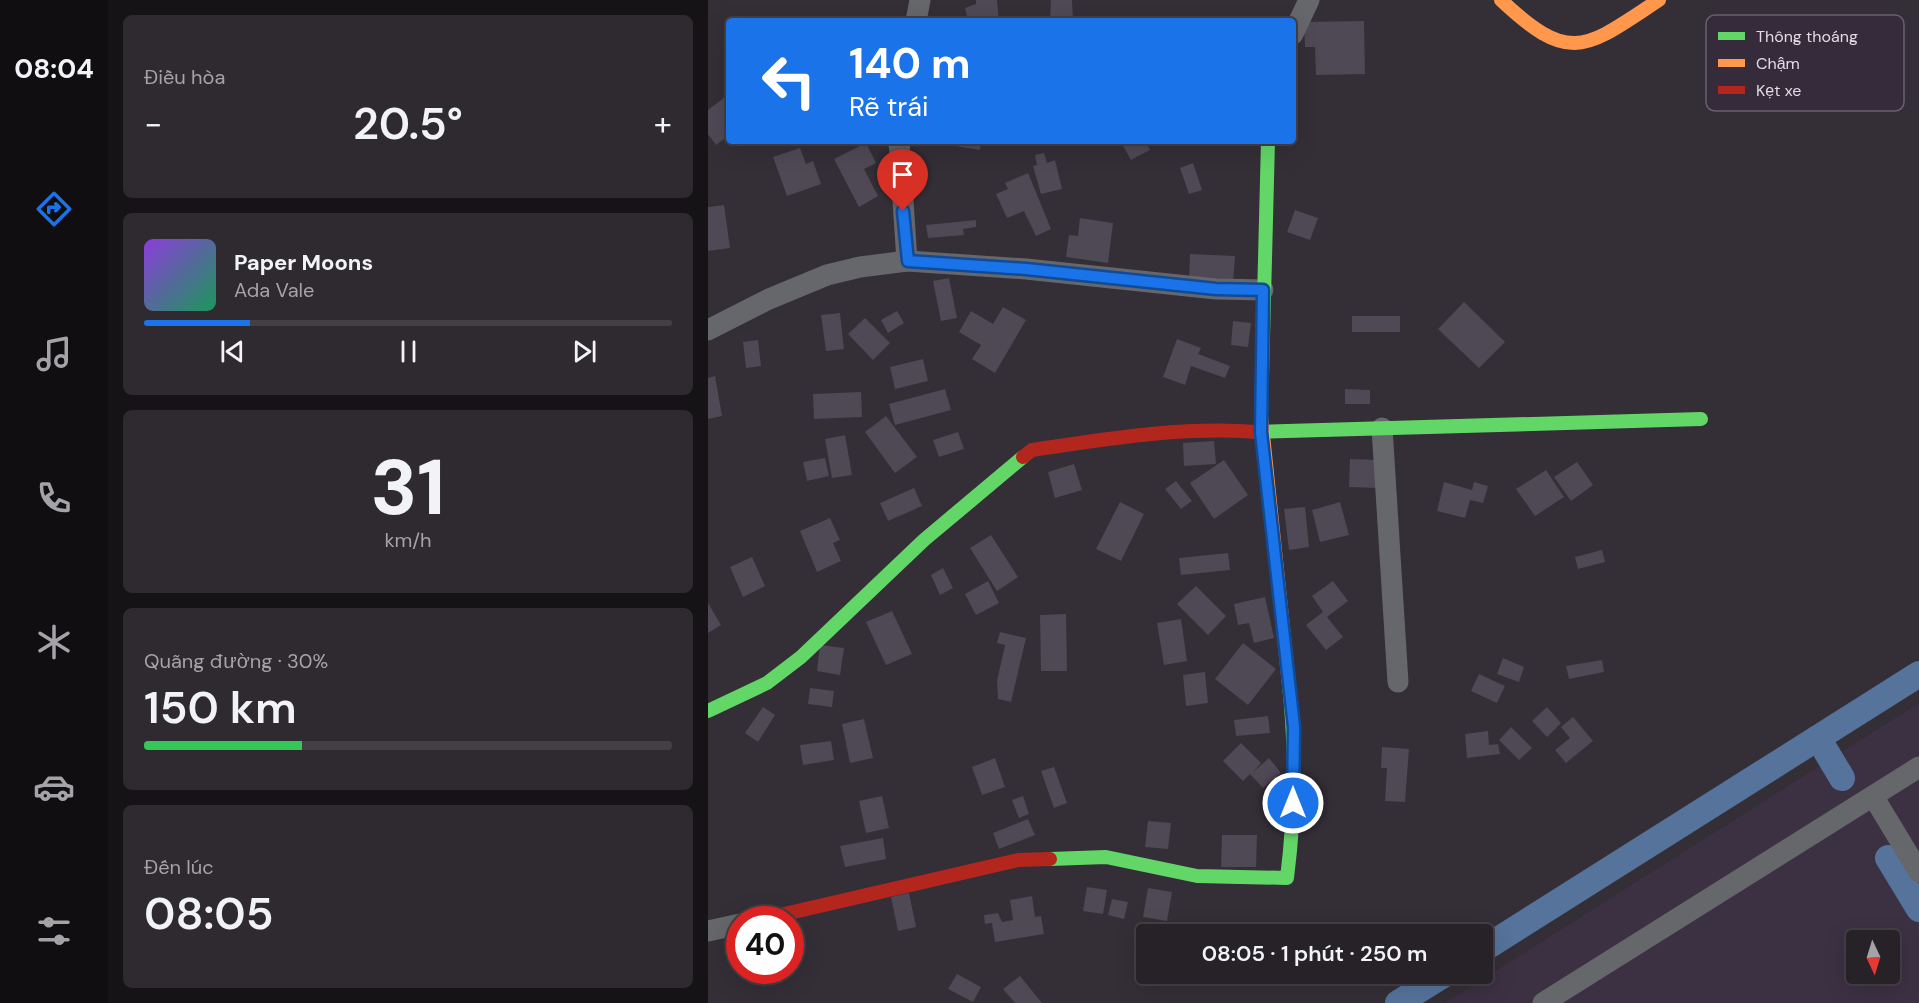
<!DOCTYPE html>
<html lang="vi">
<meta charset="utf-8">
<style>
:root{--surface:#272228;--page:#2f2a30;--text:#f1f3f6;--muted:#a4a4a8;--line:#433f45;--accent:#1a73e8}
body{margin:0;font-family:"DM Sans",sans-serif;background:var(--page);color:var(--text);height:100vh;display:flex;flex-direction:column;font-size:22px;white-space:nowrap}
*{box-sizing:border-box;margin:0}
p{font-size:20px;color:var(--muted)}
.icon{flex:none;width:33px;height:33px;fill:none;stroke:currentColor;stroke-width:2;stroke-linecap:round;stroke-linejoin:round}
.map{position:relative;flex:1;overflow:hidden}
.drawer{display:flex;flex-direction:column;gap:15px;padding:15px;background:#151316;width:600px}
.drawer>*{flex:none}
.hud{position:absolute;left:18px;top:18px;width:570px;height:126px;border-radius:6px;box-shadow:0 6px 24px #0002,0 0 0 2px var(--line);background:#1a73e8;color:#fff;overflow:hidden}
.needle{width:39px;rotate:176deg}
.fabs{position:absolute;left:1138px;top:930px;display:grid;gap:12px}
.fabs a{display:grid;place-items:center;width:54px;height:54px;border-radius:6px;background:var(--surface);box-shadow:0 6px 24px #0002,0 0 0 2px var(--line);font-size:30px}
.speed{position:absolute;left:18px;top:906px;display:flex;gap:12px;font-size:30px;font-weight:700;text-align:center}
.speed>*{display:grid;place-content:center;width:78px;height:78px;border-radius:50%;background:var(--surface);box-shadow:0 6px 24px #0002,0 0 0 2px var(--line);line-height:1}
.speed .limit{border:9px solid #d22;background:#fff;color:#111}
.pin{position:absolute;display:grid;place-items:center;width:51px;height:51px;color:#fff;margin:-62px -26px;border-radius:50% 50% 50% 0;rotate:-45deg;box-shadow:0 0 6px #0007}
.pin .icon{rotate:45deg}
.me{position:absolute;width:66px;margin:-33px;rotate:0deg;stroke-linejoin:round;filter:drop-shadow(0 0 4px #0008)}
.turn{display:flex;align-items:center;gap:21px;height:126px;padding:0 24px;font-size:27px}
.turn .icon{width:78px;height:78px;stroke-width:2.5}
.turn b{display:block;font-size:42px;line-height:51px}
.big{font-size:45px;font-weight:600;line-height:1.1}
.drawer .card{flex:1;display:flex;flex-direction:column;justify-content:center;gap:9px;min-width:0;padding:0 21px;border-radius:9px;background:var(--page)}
.drawer .dial{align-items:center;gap:0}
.dial b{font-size:78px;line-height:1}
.song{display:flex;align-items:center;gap:18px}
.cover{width:72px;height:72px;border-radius:9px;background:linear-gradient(135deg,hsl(270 70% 55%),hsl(150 70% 35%))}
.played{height:6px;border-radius:3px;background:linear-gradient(90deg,var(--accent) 20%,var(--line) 20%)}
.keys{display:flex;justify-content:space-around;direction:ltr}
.heat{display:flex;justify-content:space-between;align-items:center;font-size:33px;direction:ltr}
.charge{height:9px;border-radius:4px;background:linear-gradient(90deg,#34c759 30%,var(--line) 0)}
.trip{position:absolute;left:428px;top:924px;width:357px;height:60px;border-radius:6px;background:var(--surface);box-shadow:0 6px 24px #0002,0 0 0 2px var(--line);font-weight:600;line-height:60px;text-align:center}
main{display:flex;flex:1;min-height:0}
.tabs{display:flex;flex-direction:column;width:108px;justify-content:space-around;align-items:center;background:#100e10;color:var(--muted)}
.tabs .icon{width:42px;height:42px}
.tabs .on{color:var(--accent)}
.tabs b{font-size:27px;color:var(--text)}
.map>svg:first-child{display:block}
.built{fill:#3c3043;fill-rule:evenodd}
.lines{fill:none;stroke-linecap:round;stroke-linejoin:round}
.canal{stroke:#55739b;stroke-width:26}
.building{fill:#4f4855}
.street{stroke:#66676a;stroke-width:21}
.fast{stroke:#63d668;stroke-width:14}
.slow{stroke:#ff974d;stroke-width:14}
.jam{stroke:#b3261e;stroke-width:14}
.route-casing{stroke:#114b97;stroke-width:15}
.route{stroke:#1a73e8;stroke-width:10}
.key{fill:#352b3a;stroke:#69606d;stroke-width:1.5}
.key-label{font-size:16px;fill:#e1dbe5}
</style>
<main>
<nav class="tabs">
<b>08:04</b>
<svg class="icon on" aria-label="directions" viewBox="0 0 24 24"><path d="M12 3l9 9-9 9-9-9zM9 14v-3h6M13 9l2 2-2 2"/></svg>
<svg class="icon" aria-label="music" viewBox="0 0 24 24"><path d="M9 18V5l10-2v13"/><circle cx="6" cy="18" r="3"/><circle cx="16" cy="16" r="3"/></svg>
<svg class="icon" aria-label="phone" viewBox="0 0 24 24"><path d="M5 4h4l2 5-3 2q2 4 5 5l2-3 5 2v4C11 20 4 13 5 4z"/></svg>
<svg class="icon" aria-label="climate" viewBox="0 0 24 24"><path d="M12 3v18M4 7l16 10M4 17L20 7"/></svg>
<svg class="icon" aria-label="car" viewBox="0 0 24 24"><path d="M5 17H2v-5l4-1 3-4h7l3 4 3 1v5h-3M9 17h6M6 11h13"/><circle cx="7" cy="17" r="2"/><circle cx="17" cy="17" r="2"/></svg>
<svg class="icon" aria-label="filters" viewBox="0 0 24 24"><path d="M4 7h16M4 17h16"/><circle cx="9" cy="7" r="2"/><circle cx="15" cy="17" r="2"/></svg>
</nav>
<section class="drawer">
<div class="card"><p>Điều hòa</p>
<div class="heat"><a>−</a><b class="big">20.5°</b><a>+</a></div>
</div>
<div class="card">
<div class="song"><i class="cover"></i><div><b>Paper Moons</b><p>Ada Vale</p></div></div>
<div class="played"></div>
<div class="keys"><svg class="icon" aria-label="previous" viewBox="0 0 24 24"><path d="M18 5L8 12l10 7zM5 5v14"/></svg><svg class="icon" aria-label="pause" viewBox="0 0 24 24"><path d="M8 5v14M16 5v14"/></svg><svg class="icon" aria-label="next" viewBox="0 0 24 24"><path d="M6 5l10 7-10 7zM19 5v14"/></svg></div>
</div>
<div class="card dial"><b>31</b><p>km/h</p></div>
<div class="card"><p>Quãng đường · 30%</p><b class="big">150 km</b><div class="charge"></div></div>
<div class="card"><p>Đến lúc</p><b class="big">08:05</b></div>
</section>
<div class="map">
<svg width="1211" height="1003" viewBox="0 0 1211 1003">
<rect width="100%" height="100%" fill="#342e36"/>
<path class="built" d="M 1211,703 L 1211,1003 L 737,1003 ZM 1149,940 L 1182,940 L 1182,974 L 1149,974 Z"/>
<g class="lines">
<g class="canal">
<path d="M 1110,738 L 1134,778"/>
<path d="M 1180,858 L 1211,909"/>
<path d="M 774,950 L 1211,674"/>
<path d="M 690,1003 L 737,974"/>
</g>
</g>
<g class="building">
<path d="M 268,0 L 289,0 L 291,21 L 260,21 L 257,8 L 268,4 Z"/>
<path d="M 343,0 L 364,0 L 365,21 L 342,21 Z"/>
<path d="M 656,21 L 657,74 L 608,75 L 607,47 L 597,47 L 596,22 Z"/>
<path d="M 21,94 L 21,135 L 8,145 L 0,134 L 0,110 Z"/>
<path d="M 218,141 L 273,141 L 272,150 Z"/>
<path d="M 416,141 L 437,141 L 442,150 L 423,160 L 413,142 Z"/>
<path d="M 158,143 L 168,163 L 156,169 L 170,196 L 151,207 L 126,159 Z"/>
<path d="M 92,148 L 98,164 L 105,161 L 113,184 L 79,196 L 65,157 Z"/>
<path d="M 336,153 L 339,163 L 347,160 L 354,189 L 333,194 L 325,166 L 329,165 L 327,155 Z"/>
<path d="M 485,163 L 494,190 L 481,194 L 472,168 Z"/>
<path d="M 320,173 L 343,229 L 328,236 L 316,211 L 299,218 L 288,194 L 300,189 L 297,183 Z"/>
<path d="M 16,205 L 22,248 L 0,251 L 0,207 Z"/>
<path d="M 587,210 L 610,218 L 602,240 L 579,232 Z"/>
<path d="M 372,218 L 405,223 L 400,263 L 358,257 L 361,235 L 370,236 Z"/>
<path d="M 268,220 L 268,227 L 255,229 L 256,235 L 220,238 L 218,225 Z"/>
<path d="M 482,254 L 527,256 L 525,283 L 481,281 Z"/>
<path d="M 241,278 L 249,318 L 233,321 L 225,281 Z"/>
<path d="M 756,302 L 797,342 L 771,368 L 730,329 Z"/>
<path d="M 295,307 L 318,320 L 287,373 L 264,359 L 273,345 L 251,332 L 263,311 L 285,324 Z"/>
<path d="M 189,311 L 196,323 L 180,333 L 173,320 Z"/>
<path d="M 132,313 L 136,349 L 118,351 L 113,315 Z"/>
<rect x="644" y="316" width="48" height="16"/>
<path d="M 157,318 L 182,343 L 165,360 L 140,334 Z"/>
<path d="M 525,321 L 543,323 L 540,347 L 523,345 Z"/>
<path d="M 469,339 L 493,348 L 490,354 L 522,366 L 517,378 L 483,366 L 477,385 L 455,377 Z"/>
<path d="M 50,340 L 53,366 L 38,368 L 35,342 Z"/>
<path d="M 215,359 L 220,381 L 187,389 L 182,367 Z"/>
<path d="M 7,376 L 14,416 L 0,419 L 0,378 Z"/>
<path d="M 237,389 L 243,410 L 187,425 L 181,404 Z"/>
<path d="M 637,389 L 662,390 L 662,404 L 637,404 Z"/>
<path d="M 153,392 L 154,417 L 106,419 L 105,394 Z"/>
<path d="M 178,416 L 209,457 L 187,473 L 157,432 Z"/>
<path d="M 250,432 L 256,449 L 231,457 L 225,440 Z"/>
<path d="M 137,435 L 144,475 L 124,478 L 117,439 Z"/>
<path d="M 506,441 L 508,464 L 476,466 L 475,443 Z"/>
<path d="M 117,458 L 121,476 L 99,481 L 95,462 Z"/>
<path d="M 642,459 L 670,460 L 669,488 L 641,487 Z"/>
<path d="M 516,460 L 540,495 L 506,519 L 482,483 Z"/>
<path d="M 869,462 L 885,485 L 863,501 L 846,477 Z"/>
<path d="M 366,464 L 374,490 L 347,498 L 340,472 Z"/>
<path d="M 838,470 L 856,497 L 827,516 L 808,489 Z"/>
<path d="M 468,481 L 484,501 L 473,509 L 457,489 Z"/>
<path d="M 736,482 L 764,490 L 766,482 L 780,486 L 775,503 L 762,500 L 757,518 L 729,511 Z"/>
<path d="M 206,488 L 214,506 L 180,521 L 172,503 Z"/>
<path d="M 412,502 L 436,514 L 413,561 L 388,549 Z"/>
<path d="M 632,502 L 641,535 L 612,542 L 604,510 Z"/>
<path d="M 597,507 L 601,547 L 581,550 L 576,509 Z"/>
<path d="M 122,518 L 132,540 L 125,543 L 133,561 L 109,572 L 92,531 Z"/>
<path d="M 283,535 L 310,577 L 289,591 L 262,548 Z"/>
<path d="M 894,550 L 897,562 L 870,569 L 867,557 Z"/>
<path d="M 520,553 L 522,570 L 473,575 L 471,558 Z"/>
<path d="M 44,557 L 57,586 L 35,597 L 22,567 Z"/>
<path d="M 235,568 L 245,588 L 232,595 L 223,575 Z"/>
<path d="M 280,581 L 291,603 L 268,615 L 257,594 Z"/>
<path d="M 625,581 L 640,601 L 619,617 L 635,637 L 618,650 L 598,625 L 615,612 L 604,596 Z"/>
<path d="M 488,586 L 518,616 L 500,635 L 469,604 Z"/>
<path d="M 557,597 L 566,638 L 546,643 L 541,623 L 530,625 L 526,604 Z"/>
<path d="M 0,603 L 13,625 L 0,633 Z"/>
<path d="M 184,611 L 204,654 L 178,665 L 158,622 Z"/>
<path d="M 358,614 L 359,671 L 333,671 L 332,615 Z"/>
<path d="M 473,619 L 479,661 L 456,665 L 449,623 Z"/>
<path d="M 292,632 L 318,638 L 303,702 L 290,699 L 289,681 L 297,645 L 289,643 Z"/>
<path d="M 535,643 L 568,669 L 540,705 L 507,679 Z"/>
<path d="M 112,645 L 136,648 L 132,675 L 109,671 Z"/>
<path d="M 795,658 L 816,667 L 811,682 L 789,674 Z"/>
<path d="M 894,660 L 896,672 L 861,679 L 858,666 Z"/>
<path d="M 497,672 L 500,703 L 478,706 L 475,675 Z"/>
<path d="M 771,674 L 797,686 L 789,703 L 763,691 Z"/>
<path d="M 102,688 L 126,691 L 124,707 L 100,704 Z"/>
<path d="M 55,707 L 67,715 L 50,742 L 37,733 Z"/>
<path d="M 839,707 L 853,723 L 839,737 L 824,721 Z"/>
<path d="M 560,716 L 562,733 L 528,736 L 526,720 Z"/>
<path d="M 865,717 L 885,741 L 858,763 L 847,750 L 862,738 L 853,727 Z"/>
<path d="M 156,719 L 165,758 L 142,763 L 134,724 Z"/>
<path d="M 803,727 L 824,748 L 811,760 L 791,740 Z"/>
<path d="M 780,731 L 781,745 L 790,744 L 792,754 L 759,758 L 757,734 Z"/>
<path d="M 123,741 L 126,760 L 95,765 L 92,745 Z"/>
<path d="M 533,743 L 553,763 L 545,772 L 561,758 L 573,773 L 555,788 L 542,774 L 535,781 L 515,761 Z"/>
<path d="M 674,747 L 701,749 L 697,802 L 677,801 L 679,768 L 673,768 Z"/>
<path d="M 287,758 L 297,787 L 274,795 L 264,767 Z"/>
<path d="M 346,767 L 359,803 L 346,808 L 333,771 Z"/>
<path d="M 174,796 L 181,828 L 158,833 L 151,801 Z"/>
<path d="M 315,796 L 321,814 L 311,818 L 304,800 Z"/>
<path d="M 320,819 L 327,835 L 291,849 L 285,833 Z"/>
<path d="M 440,821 L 463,823 L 460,849 L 437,847 Z"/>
<path d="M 514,835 L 549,835 L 548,867 L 513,867 Z"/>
<path d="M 175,838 L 178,859 L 137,867 L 132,846 Z"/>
<path d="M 379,887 L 399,890 L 395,914 L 375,911 Z"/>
<path d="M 440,888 L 464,892 L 459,921 L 435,917 Z"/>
<path d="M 201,893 L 208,927 L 190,931 L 183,897 Z"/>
<path d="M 324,896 L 327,917 L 333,916 L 336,934 L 287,942 L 284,923 L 277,924 L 276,915 L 290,913 L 294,922 L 305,920 L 302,900 Z"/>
<path d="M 404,899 L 420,902 L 416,919 L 400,915 Z"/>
<path d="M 249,974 L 273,987 L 265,1002 L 240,989 Z"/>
<path d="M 312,976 L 334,1003 L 307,1003 L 295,989 Z"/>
</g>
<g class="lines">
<g class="street">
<path d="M 208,21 L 212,0"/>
<path d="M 585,34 L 601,0"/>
<path d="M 191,141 L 199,261"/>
<path d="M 0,330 L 61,299 L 119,275 L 152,267 L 199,261 L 318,269 L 508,289 L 555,290"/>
<path d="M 674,428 L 690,682"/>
<path d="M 1165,796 L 1211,872"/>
<path d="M 0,931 L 32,924"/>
<path d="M 835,1003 L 1211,767"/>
</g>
<g class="fast">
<path d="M 553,416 L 560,141"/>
<path d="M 549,432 L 993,419"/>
<path d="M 0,711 L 59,683 L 93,657 L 216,540 L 315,457"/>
<path d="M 342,859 L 398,857 L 489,876 L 579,878 C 587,814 588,748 581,685"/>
</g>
<g class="slow">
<path d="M 793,0 C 863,66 878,48 951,0"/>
<path d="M 553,416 L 581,685"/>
</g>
<g class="jam">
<path d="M 315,457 L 324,450 C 398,439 474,426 549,432"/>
<path d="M 51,920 L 310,860 L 342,859"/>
</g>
</g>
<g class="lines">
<g class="route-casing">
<path id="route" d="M 195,211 L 200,261 L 318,269 L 508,289 L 555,290 L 553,432 L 586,727 L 585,803"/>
</g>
<use href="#route" class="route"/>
</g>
<rect x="998" y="15" width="198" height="96" rx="9" class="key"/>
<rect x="1010" y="32" width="27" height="8" fill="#63d668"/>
<rect x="1010" y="59" width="27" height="8" fill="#ff974d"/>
<rect x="1010" y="86" width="27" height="8" fill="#b3261e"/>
<g class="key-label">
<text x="1048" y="42">Thông thoáng</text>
<text x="1048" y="69">Chậm</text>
<text x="1048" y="96">Kẹt xe</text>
</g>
</svg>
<div class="fabs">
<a><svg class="needle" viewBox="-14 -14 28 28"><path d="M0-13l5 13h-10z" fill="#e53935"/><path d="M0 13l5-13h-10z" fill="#a4a4a8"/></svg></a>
</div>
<div class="speed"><div class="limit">40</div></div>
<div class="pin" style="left:195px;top:211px;background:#d93025"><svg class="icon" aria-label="arrive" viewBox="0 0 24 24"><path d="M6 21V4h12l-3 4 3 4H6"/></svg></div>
<svg class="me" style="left:585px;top:803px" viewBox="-20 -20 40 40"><circle r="17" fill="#1a73e8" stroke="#fff" stroke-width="3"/><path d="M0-11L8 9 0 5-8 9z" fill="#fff"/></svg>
<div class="trip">08:05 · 1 phút · 250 m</div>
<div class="hud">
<div class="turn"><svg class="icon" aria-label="left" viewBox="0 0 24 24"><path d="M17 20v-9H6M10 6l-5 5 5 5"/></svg><div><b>140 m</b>Rẽ trái</div></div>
</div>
</div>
</main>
